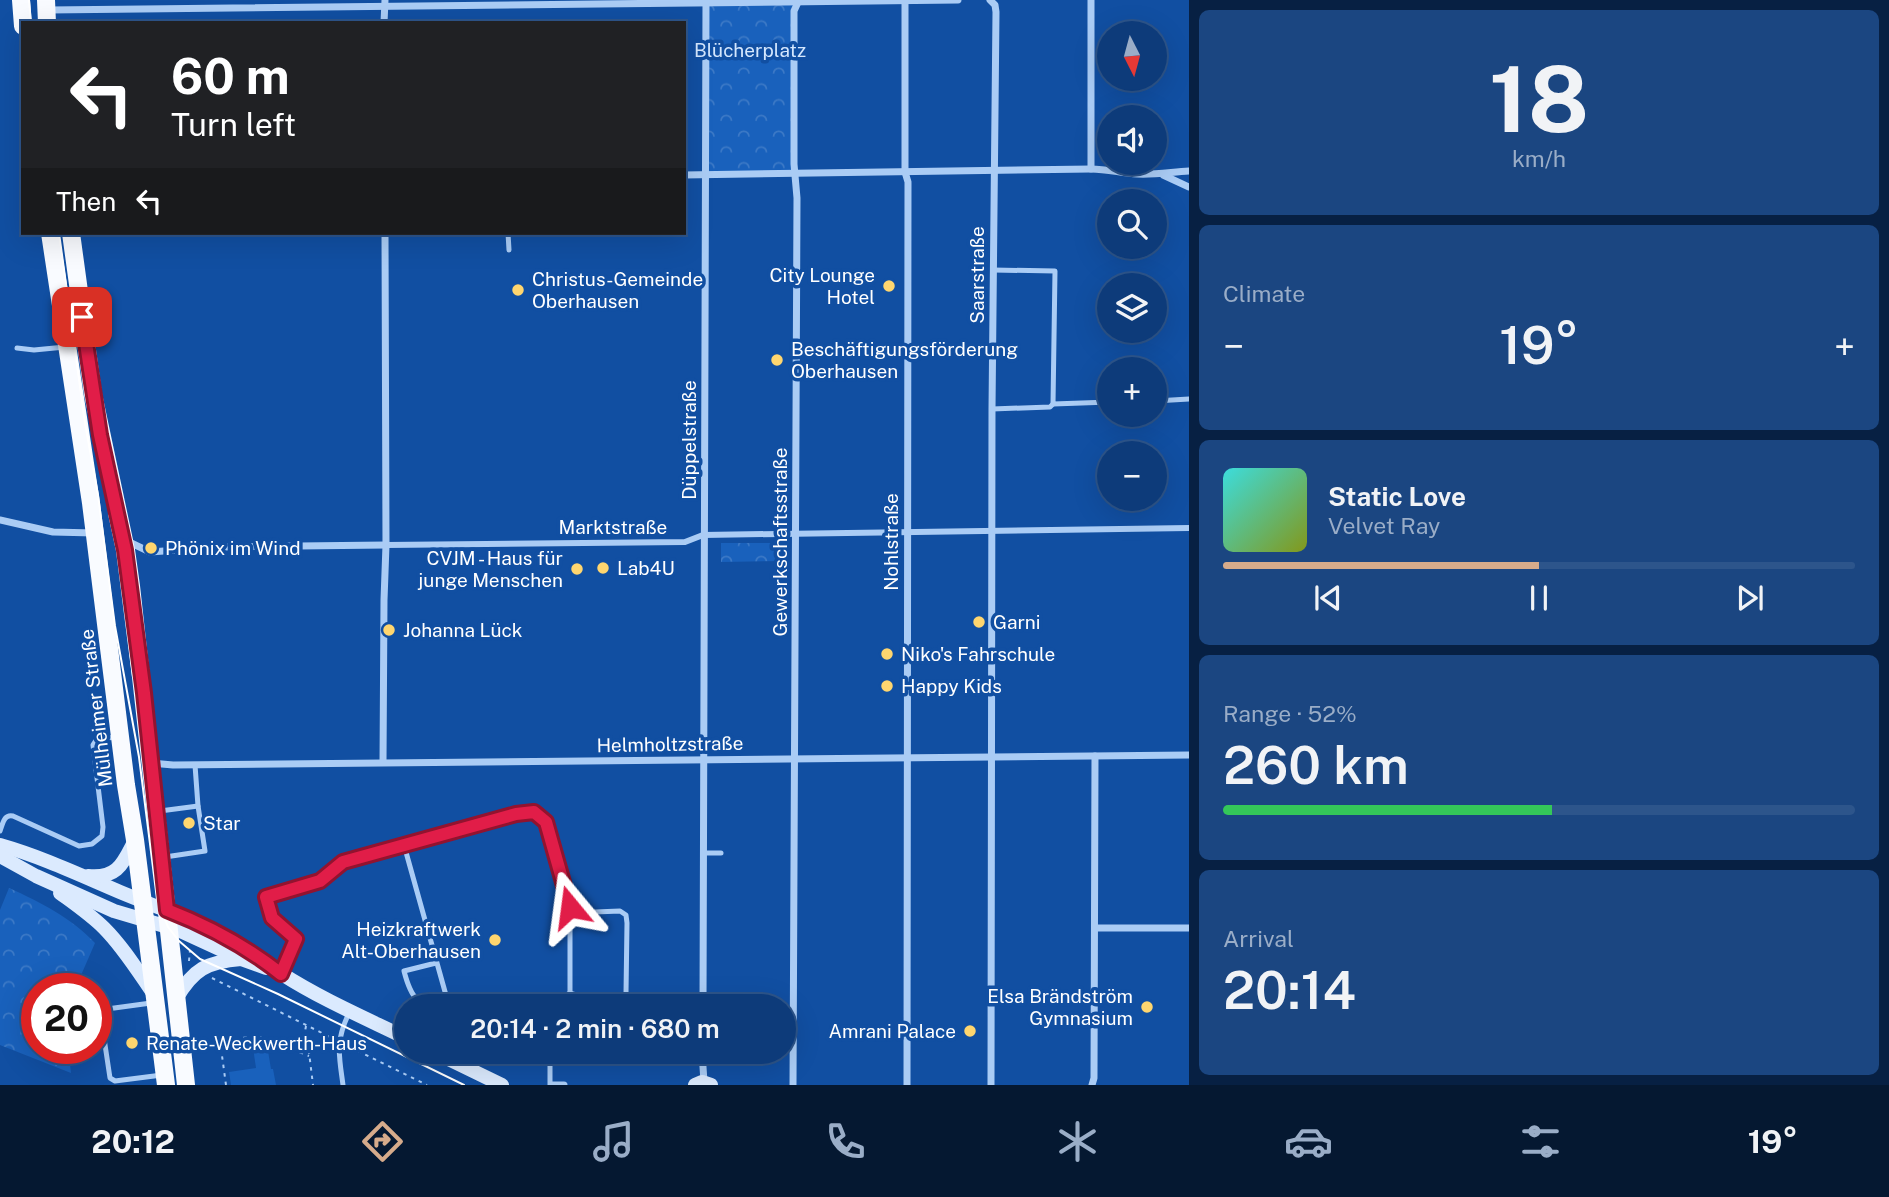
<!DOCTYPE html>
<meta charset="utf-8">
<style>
:root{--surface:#0d3b7a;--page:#1b4681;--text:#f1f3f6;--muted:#9aadc7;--line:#2d558b;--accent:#d6ab8b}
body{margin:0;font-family:"Public Sans",sans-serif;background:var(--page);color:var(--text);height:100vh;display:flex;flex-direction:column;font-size:26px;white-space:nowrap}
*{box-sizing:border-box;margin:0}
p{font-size:23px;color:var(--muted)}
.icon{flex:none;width:38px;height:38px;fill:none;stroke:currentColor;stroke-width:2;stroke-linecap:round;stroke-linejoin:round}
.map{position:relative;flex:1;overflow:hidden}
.drawer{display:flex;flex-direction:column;gap:10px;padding:10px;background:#072043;width:700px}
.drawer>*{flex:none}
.banner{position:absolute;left:21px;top:21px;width:665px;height:214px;border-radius:0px;box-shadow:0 7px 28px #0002,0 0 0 2px var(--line);background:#202124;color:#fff;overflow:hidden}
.needle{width:46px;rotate:174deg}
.buttons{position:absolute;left:1097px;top:21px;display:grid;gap:14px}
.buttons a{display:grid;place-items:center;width:70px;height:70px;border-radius:50%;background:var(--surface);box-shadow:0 7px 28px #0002,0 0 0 2px var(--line);font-size:35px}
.speed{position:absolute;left:21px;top:973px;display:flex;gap:14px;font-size:35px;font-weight:700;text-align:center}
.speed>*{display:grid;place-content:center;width:91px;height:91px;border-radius:50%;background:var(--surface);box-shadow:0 7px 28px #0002,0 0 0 2px var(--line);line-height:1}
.speed .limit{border:10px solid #d22;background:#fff;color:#111}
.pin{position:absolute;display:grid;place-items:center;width:60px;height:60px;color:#fff;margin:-30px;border-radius:14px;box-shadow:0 4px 10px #0006}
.me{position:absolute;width:77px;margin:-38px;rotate:344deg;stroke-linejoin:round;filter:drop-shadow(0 0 5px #0008)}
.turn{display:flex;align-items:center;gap:24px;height:147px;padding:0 35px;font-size:32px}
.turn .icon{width:91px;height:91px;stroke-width:2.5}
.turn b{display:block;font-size:49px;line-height:60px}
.then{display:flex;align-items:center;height:66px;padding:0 35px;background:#0003;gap:14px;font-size:26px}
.big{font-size:52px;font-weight:600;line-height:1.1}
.drawer .widget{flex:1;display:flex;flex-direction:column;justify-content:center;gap:10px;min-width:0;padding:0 24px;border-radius:10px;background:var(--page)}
.drawer .dial{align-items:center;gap:0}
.dial b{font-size:91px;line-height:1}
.song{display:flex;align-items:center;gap:21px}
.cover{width:84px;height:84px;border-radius:10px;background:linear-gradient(135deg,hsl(180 70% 55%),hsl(70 70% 35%))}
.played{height:7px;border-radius:4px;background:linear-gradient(90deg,var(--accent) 50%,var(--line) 50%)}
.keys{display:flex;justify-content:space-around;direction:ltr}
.heat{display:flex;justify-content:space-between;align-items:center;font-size:38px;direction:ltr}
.charge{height:10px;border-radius:5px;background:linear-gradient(90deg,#34c759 52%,var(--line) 0)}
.trip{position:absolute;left:394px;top:994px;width:402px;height:70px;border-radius:35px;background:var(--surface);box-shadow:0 7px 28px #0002,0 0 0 2px var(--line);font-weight:600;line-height:70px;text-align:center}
.dock{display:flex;height:112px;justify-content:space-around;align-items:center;background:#051831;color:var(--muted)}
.dock .icon{width:49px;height:49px}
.dock .selected{color:var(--accent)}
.dock b{font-size:32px;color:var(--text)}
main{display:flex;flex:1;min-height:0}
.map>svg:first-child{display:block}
.grass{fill:#1961bc}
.park{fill:url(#park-crowns)}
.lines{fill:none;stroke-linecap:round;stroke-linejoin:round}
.path{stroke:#aaccf5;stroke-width:2;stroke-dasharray:3.5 5;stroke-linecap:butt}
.service{stroke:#aaccf5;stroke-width:5}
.pedestrian{stroke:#aaccf5;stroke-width:6}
.minor{stroke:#aaccf5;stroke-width:7}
.secondary{stroke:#dbeafe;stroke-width:14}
.primary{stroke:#f9fbff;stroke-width:18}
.tram{stroke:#fff;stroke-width:2}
.route-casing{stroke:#92132f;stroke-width:18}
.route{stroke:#e11d48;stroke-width:12}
.poi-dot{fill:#ffd66f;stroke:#114fa2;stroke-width:2.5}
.labels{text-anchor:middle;stroke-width:7;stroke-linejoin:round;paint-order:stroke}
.park-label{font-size:19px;fill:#d4e7fe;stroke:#114fa2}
.poi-label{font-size:19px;fill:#fff;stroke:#114fa2;text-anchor:start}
.street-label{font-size:19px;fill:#fff;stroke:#114fa2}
</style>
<main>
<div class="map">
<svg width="1189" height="1085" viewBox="0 0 1189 1085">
<defs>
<pattern id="park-crowns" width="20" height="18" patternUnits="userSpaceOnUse" patternTransform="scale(1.75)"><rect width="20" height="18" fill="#1961bc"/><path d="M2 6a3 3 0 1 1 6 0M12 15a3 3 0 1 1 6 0" fill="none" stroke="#3c79c6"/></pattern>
</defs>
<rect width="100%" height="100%" fill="#114fa2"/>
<path class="grass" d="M 266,1039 L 271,1069 L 273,1069 L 276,1085 L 231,1085 L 229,1072 L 256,1068 L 252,1041 Z"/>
<g class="park">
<path d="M 799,1 L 794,11 L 795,173 L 705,175 L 706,3 Z"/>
<path d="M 721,543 L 783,543 L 783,561 L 721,562 Z"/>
<path d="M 9,888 C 42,903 70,917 95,943 L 75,989 L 37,989 L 37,1048 L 68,1048 L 71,1073 L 0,1045 L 0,910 Z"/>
</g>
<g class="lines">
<g class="path">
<path d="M 189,961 L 190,950"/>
<path d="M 212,978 L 332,1038"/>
<path d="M 306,1026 L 304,1037 L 308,1044 L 313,1085"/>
<path d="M 350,1047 L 427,1085"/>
<path d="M 226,1085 L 220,1041 L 257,1036 L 309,1056"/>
</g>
<g class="service">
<path d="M 508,233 L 509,250"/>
<path d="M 993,270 L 1055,271 L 1053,404 L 1110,402"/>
<path d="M 17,348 L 34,350 L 65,347"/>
<path d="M 1155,401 L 1189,399"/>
<path d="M 992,409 L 1050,407 L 1053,404"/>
<path d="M 160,811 L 198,806"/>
<path d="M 0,831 C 3,823 4,814 13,816 L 79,846 L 92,844 L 102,836 L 103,827 L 93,745 L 97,739 L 117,737"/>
<path d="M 404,845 L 449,1006"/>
<path d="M 704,853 L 721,853"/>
<path d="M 165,857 L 205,851 L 198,806 L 195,765"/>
<path d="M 570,913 L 620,911 L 626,915 L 627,923 L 626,993 L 622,998 C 604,999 586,999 570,993"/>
<path d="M 436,963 L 404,971 C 411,998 417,1008 447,1003"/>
<path d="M 281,971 L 296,939 L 272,918 L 266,897 L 320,881 L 343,862 L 516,814 L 534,812 L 546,822 L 570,907 L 570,993 L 559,999 L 554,1006"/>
<path d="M 151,1003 L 107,1009 L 101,1018 L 110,1078 L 115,1081 L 162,1075"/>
<path d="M 550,1052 L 550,1085"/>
<path d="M 343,1085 C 339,1055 335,1042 349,1013"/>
</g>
<path class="pedestrian" d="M 386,545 L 685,542 L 703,535 L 1189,528"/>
<g class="minor">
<path d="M 905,0 L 905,172 L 908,182 L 907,1085"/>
<path d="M 990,0 L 995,5 L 996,12 L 992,409 L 991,1085"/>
<path d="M 49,10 L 958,0"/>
<path d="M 384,23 L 385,0"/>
<path d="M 1091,169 L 1091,0"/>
<path d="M 684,175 L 1091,169 C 1107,169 1121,173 1137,174 C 1155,175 1171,172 1189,171"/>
<path d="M 1163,175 L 1189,187"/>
<path d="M 0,520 L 53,532 L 94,533"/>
<path d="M 127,541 L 150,552 L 220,547 L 386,545"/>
<path d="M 383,762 L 384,600 L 386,545 L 385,233"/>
<path d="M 151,763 L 173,765 L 1189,755"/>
<path d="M 1095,928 L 1189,928"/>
<path d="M 703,1006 L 706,0"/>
<path d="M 702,1052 L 704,1082"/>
<path d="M 552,1085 L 564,1085"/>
<path d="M 793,1085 L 797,198 L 794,164 L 794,11 L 799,0"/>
<path d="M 1092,1085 L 1094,1078 L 1095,756"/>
</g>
<g class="secondary">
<path d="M 0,845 C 42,857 80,875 120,892 C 158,908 197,920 233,941 C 251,950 265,964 282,974 C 321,999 365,1018 406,1038"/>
<path d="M 0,856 L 36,876 L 114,911 L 178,930 L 241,959 L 266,968"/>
<path d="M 88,876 C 118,879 123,863 135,840"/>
<path d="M 60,893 C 75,904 91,915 104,928 C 124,948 139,973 155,996"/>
<path d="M 176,999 C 193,969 207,962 241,959"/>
<path d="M 434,1052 L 502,1085"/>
<path d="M 695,1085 L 702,1082 L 711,1085"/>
</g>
<g class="primary">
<path d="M 21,0 L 23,26"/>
<path d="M 46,0 L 47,23"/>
<path d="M 50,233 L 91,503 L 126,785 L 135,840 L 166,1085"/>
<path d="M 71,233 L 93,394 L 126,550 L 131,586 L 186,1085"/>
</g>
<g class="tram">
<path d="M 29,0 L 31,23"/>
<path d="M 59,233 L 85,423 L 98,495 L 115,626 L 139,757 L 157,899 L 168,927 L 179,941 L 200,959 L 278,994 L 464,1085"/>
<path d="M 109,514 L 117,551 L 133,677"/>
</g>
</g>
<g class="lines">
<g class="route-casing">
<path id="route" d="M 82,317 L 100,435 L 125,550 L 144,693 L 167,910 C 208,926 246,946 281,974 L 296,939 L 272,918 L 266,897 L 320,881 L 343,862 L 516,814 L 534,812 L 546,822 L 570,907"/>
</g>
<use href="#route" class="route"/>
</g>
<g class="poi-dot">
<circle cx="889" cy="286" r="7"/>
<circle cx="518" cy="290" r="7"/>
<circle cx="777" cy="360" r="7"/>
<circle cx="151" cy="548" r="7"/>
<circle cx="603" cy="568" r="7"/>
<circle cx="577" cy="569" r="7"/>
<circle cx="979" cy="622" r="7"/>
<circle cx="389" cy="630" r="7"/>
<circle cx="887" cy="654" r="7"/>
<circle cx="887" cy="686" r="7"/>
<circle cx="189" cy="823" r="7"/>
<circle cx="495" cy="940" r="7"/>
<circle cx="1147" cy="1007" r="7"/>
<circle cx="970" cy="1031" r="7"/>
<circle cx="132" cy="1043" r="7"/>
</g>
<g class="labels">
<g class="park-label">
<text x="750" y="57">Blücherplatz</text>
</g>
<g class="poi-label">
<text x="875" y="282" text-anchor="end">City Lounge<tspan x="875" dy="22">Hotel</tspan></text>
<text x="532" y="286">Christus-Gemeinde<tspan x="532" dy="22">Oberhausen</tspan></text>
<text x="791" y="356">Beschäftigungsförderung<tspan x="791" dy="22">Oberhausen</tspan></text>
<text x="165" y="555">Phönix im Wind</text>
<text x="563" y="565" text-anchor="end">CVJM - Haus für<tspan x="563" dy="22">junge Menschen</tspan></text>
<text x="617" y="575">Lab4U</text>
<text x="993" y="629">Garni</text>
<text x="403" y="637">Johanna Lück</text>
<text x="901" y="661">Niko's Fahrschule</text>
<text x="901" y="693">Happy Kids</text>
<text x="203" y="830">Star</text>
<text x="481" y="936" text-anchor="end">Heizkraftwerk<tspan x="481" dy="22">Alt-Oberhausen</tspan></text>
<text x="1133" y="1003" text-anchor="end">Elsa Brändström<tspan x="1133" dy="22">Gymnasium</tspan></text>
<text x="956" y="1038" text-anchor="end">Amrani Palace</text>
<text x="146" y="1050">Renate-Weckwerth-Haus</text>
</g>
<g class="street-label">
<text transform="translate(977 275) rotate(-90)" y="7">Saarstraße</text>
<text transform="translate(689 440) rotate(-90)" y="7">Düppelstraße</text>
<text x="613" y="534">Marktstraße</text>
<text transform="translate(780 542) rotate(-90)" y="7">Gewerkschaftsstraße</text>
<text transform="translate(891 542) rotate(-90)" y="7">Nohlstraße</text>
<text transform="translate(96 708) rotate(-97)" y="7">Mülheimer Straße</text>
<text transform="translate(670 744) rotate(-1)" y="7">Helmholtzstraße</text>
</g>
</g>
</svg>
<div class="buttons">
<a><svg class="needle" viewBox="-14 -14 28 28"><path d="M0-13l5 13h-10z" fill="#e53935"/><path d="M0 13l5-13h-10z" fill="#9aadc7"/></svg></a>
<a><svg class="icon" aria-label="sound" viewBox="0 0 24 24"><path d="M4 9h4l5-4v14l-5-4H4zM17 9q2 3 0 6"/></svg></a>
<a><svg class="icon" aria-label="search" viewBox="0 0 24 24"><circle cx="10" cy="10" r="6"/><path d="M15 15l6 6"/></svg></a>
<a><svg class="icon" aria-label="layers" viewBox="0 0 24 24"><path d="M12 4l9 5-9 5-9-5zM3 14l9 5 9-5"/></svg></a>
<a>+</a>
<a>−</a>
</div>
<div class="speed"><div class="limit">20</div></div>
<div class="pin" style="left:82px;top:317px;background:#d93025"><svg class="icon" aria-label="arrive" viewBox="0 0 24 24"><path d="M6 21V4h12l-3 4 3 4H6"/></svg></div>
<svg class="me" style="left:570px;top:907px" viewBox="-20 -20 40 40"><path d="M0-17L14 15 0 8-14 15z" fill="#e11d48" stroke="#fff" stroke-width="4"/></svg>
<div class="trip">20:14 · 2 min · 680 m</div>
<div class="banner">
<div class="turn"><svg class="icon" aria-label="left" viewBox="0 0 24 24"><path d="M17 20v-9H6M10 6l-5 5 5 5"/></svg><div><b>60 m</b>Turn left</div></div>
<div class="then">Then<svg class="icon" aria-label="left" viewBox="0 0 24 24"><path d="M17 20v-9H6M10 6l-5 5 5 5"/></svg></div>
</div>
</div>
<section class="drawer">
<div class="widget dial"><b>18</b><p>km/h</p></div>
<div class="widget"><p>Climate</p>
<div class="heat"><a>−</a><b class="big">19°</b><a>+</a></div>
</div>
<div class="widget">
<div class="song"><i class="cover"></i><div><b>Static Love</b><p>Velvet Ray</p></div></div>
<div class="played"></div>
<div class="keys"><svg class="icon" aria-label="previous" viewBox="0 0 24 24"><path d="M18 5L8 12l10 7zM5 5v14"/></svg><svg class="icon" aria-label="pause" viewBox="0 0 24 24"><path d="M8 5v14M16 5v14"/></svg><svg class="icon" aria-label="next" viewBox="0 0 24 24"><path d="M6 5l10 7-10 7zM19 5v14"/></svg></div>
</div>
<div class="widget"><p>Range · 52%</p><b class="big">260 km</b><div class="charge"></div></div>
<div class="widget"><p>Arrival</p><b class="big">20:14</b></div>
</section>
</main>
<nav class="dock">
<b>20:12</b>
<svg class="icon selected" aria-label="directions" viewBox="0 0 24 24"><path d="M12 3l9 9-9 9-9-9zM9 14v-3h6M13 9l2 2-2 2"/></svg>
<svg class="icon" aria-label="music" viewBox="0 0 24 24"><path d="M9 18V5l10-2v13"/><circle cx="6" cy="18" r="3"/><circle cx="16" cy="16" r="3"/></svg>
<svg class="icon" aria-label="phone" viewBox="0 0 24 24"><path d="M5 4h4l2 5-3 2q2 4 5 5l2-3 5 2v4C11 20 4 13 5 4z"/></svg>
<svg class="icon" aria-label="climate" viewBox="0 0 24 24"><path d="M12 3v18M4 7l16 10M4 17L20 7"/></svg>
<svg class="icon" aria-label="car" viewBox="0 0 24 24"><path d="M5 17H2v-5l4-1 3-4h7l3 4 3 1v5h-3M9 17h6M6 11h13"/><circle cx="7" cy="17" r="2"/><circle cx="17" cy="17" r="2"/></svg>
<svg class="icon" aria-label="filters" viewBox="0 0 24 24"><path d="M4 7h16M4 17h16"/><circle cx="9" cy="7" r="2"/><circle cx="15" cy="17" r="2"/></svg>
<b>19°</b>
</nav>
